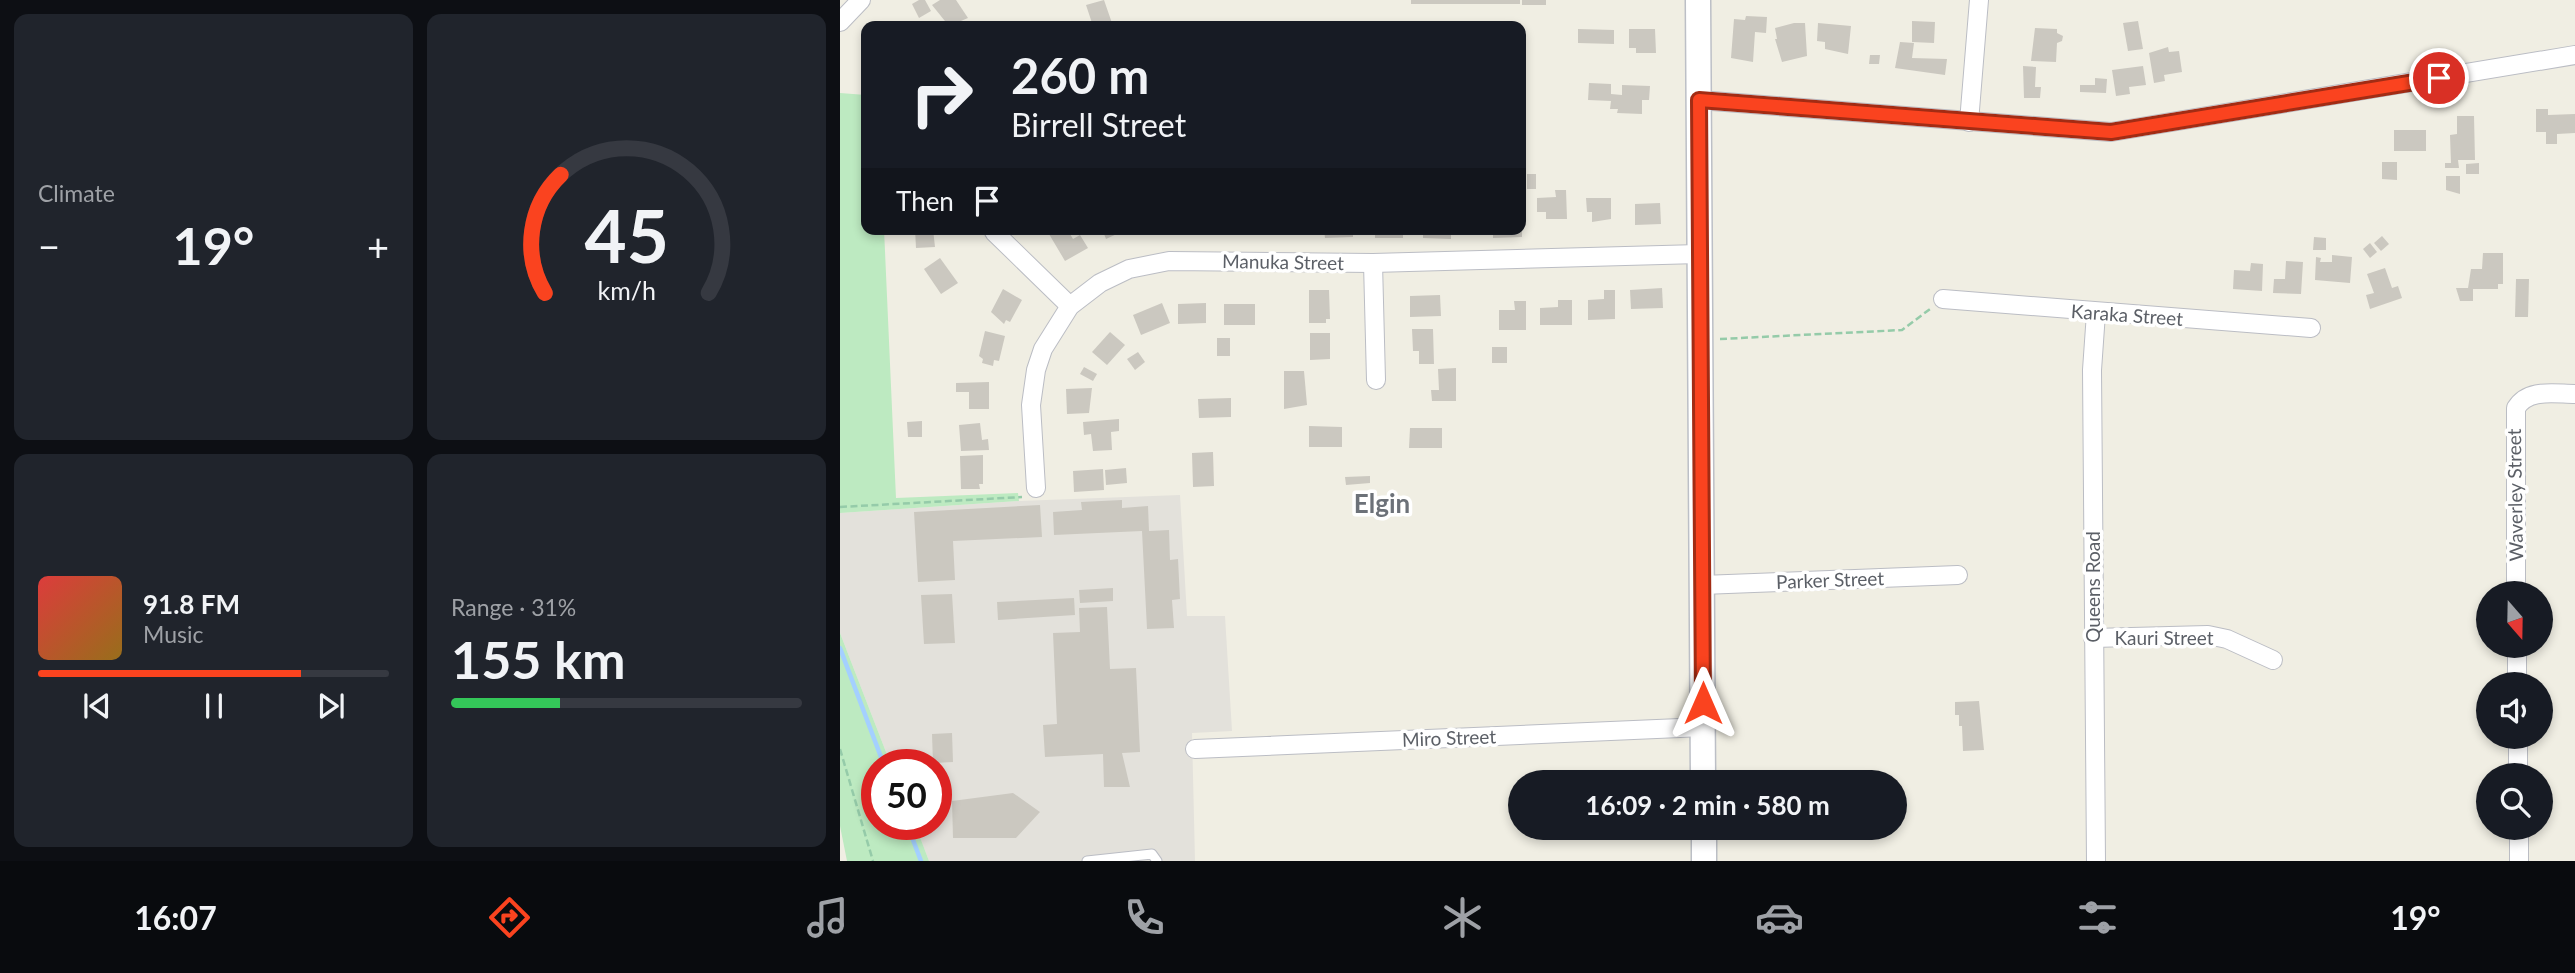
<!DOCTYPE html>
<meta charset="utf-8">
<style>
:root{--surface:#171b24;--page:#20242c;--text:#f1f3f6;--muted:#9ea1a6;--line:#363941;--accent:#fa431f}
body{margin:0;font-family:Lato,sans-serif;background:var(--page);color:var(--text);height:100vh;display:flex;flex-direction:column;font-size:26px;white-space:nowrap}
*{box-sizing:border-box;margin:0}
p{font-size:23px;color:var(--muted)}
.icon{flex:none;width:38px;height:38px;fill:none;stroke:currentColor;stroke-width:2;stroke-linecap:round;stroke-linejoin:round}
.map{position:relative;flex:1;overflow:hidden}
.drawer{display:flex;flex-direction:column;gap:14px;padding:14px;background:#0d0f14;width:840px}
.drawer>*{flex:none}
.banner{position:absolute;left:21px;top:21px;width:665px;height:214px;border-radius:14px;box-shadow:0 4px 10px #0003;background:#171b24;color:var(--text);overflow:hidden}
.needle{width:46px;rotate:160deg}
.buttons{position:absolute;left:1636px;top:581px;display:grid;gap:14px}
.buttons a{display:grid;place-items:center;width:77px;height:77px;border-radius:50%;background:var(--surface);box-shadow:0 4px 10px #0003;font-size:35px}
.speed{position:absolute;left:21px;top:749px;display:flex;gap:14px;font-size:35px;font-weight:700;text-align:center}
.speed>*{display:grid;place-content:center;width:91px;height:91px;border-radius:50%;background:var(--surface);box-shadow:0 4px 10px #0003;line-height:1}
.speed .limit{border:10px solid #d22;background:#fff;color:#111}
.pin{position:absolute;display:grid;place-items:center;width:60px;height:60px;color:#fff;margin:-30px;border:4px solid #fff;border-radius:50%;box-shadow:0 2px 7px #0007}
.me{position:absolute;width:77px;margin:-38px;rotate:0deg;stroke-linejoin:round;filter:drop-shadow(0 0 5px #0008)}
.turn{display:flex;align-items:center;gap:24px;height:147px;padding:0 35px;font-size:32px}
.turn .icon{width:91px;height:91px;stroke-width:2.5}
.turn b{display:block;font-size:49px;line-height:60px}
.then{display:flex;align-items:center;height:66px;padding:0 35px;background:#0003;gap:14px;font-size:26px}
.big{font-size:52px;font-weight:700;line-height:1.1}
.drawer .widget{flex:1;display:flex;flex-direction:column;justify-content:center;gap:10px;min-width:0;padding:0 24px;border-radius:14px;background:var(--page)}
.drawer .dial{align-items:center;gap:0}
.dial svg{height:182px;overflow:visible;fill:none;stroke:var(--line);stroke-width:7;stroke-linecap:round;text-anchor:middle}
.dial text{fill:var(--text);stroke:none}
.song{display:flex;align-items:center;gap:21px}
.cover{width:84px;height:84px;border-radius:10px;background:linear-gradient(135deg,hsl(0 70% 55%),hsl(40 70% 35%))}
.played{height:7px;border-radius:4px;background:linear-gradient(90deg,var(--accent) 75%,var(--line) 75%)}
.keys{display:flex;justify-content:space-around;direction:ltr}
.heat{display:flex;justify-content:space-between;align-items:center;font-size:38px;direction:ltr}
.charge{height:10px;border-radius:5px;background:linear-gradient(90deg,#34c759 31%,var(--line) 0)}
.drawer .tiles{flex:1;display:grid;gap:14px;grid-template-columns:repeat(2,1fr)}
.trip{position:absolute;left:668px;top:770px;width:399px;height:70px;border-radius:35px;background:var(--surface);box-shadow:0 4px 10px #0003;font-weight:700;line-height:70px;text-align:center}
.tabs{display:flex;height:112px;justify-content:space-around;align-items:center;background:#090b0e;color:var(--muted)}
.tabs .icon{width:49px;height:49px}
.tabs .active{color:var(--accent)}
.tabs b{font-size:32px;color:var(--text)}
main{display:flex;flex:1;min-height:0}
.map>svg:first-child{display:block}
.industrial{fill:#e3e1db}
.green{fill:#bdeac1}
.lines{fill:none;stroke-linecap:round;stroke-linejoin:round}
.stream{stroke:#a4d0ff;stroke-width:4.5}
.building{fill:#cbc8c0}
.service-casing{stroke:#bbbdc4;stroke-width:11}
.minor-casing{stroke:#bbbdc4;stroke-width:20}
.secondary-casing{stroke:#bcbfc6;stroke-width:27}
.path{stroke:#95cba9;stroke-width:2.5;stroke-dasharray:7 3.5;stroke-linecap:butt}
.service{stroke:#fff;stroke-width:9}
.minor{stroke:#fff;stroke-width:18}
.secondary{stroke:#fff;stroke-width:24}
.route-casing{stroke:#a22c14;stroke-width:18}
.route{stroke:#fa431f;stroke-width:12}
.labels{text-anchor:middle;stroke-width:7;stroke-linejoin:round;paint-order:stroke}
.street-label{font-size:19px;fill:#5b5f66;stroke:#fff}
.district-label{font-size:26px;font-weight:bold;fill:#6c7178;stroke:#fff}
</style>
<main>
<section class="drawer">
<div class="tiles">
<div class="widget"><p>Climate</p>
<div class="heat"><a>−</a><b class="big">19°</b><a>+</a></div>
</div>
<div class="widget dial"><svg viewBox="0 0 100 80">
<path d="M14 69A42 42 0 1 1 86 69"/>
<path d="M14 69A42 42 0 0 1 21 17" stroke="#fa431f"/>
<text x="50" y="56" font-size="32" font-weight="700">45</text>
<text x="50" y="72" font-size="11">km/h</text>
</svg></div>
<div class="widget">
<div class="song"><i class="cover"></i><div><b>91.8 FM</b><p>Music</p></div></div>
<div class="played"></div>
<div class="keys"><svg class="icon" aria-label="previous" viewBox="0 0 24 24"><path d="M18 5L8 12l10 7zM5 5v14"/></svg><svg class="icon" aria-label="pause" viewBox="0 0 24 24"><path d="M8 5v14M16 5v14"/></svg><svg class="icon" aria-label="next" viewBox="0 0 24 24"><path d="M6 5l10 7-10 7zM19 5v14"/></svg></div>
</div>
<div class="widget"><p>Range · 31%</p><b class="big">155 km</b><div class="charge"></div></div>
</div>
</section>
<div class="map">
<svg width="1735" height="861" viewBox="0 0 1735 861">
<rect width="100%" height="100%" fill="#f0eee3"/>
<path class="industrial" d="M 340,495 L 347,616 L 385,616 L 392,731 L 352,733 L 355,861 L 89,861 L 75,824 L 96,824 L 96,765 L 51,765 L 0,633 L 0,513 L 179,501 Z"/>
<g class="green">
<path d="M 0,93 L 26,95 L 26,229 L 44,229 L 56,498 L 178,493 L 179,501 L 0,513 Z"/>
<path d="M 0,633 L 51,765 L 37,765 L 37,824 L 75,824 L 89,861 L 7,861 L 0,826 Z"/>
</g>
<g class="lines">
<g class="stream">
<path d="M 0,648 L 44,765"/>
<path d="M 67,824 L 81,861"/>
</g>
</g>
<g class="building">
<path d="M 79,0 L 85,0 L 91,11 L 79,18 L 72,4 Z"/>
<path d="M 100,0 L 116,0 L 128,18 L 109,26 L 92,5 Z"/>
<path d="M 264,0 L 273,26 L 245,26 L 252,23 L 246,5 Z"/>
<rect x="571" y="0" width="109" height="4"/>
<rect x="682" y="0" width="24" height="5"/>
<path d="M 906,16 L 927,17 L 926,33 L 915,32 L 913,62 L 891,58 L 894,19 L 905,20 Z"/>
<path d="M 1072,21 L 1095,22 L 1094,43 L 1072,42 Z"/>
<path d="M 1298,21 L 1303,49 L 1288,51 L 1283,23 Z"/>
<path d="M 954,23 L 965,23 L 967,56 L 942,62 L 935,39 L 937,39 L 935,28 Z"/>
<path d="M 978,23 L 1011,26 L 1008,54 L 985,49 L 985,42 L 977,41 Z"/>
<path d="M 1195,28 L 1217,29 L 1217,33 L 1223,36 L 1222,41 L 1217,43 L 1216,62 L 1191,61 Z"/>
<path d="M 738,29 L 774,30 L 774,44 L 738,43 Z"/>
<path d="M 789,29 L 815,29 L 816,53 L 796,53 L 796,48 L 789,48 Z"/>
<path d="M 1060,42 L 1074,43 L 1072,58 L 1107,59 L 1105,75 L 1055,68 Z"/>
<path d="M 1328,47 L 1329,52 L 1339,51 L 1342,72 L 1324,75 L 1325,81 L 1314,83 L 1309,53 Z"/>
<path d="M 1030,55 L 1040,55 L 1039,64 L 1029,64 Z"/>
<path d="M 1183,66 L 1196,67 L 1195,87 L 1201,87 L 1200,98 L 1184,98 Z"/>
<path d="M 1303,66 L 1306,85 L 1289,87 L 1290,94 L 1276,96 L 1272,70 Z"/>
<path d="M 1255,78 L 1267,79 L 1266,93 L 1240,92 L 1240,85 L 1255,85 Z"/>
<path d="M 749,83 L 771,84 L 771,94 L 782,95 L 782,85 L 810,86 L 809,100 L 802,100 L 802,114 L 777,113 L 778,109 L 770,109 L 771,101 L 748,100 Z"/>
<path d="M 1696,109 L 1708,109 L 1708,115 L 1735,114 L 1735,133 L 1717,134 L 1717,144 L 1706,144 L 1706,132 L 1696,132 Z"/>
<path d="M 1617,116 L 1634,116 L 1635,160 L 1618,160 L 1619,168 L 1605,168 L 1605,163 L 1611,163 L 1610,135 L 1617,134 Z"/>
<rect x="1554" y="130" width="32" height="21"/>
<path d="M 1542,162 L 1557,162 L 1557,180 L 1542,179 Z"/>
<path d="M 1639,163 L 1639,174 L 1626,174 L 1626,164 Z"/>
<rect x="687" y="174" width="9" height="15"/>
<path d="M 1606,176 L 1620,176 L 1620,194 L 1606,190 Z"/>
<path d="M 715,190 L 726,190 L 727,219 L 706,219 L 706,212 L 697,212 L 697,198 L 716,197 Z"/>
<path d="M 746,198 L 771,198 L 771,219 L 752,222 L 752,212 L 747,212 Z"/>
<path d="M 820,203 L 821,224 L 795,225 L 795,204 Z"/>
<path d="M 75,229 L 93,229 L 95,247 L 76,248 Z"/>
<path d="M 218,229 L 227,229 L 233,239 L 240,235 L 248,248 L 225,261 L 209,234 Z"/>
<path d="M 262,229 L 277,229 L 279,233 L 266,239 Z"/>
<path d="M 484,229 L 513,229 L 513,237 L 485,238 Z"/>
<rect x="535" y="229" width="28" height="9"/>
<path d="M 583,229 L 611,229 L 611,239 L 583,238 Z"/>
<path d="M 653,229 L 682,229 L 682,237 L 653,238 Z"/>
<path d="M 1542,236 L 1549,244 L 1541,251 L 1534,243 Z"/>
<path d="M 1474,237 L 1486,238 L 1486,250 L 1473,250 Z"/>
<path d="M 1530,243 L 1537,252 L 1530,258 L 1523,249 Z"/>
<path d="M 1643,253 L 1663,253 L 1663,284 L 1658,284 L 1658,289 L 1633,289 L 1633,301 L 1620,301 L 1616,288 L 1628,288 L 1631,269 L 1642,269 Z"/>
<path d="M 1492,255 L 1512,257 L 1510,283 L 1475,280 L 1476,257 L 1481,258 L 1480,262 L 1492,262 Z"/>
<path d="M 100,258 L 118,283 L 101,294 L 84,269 Z"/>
<path d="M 1446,261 L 1463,262 L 1461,294 L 1433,293 L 1434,279 L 1445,279 Z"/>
<path d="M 1411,263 L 1423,264 L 1422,291 L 1393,289 L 1394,270 L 1410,271 Z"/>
<path d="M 1545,268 L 1552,288 L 1558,286 L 1562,298 L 1530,309 L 1526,295 L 1534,293 L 1527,274 Z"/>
<path d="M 1676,279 L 1689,279 L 1688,317 L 1675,317 Z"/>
<path d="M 822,288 L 823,308 L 791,309 L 790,290 Z"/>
<path d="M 163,289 L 182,300 L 170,322 L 166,320 L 164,324 L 151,312 Z"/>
<path d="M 469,290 L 489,290 L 490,319 L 486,319 L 486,323 L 469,323 Z"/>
<path d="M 764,290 L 775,290 L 775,319 L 748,320 L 748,300 L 764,299 Z"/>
<path d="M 600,295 L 601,316 L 570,317 L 570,296 Z"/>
<path d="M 718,300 L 732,300 L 732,325 L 700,325 L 700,308 L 718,307 Z"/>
<path d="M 674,301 L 686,301 L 686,330 L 659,330 L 659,310 L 675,310 Z"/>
<path d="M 322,303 L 330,323 L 301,335 L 293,315 Z"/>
<path d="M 366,303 L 366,323 L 338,324 L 338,304 Z"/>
<rect x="384" y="304" width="31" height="21"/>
<path d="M 572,329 L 593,329 L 594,364 L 579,364 L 579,351 L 573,351 Z"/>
<path d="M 145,331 L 165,336 L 159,361 L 154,360 L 153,366 L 142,363 L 143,359 L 139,356 Z"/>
<path d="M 270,332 L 285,345 L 267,365 L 252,352 Z"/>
<path d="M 470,333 L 490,333 L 490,359 L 470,360 Z"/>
<rect x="377" y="338" width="13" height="18"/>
<rect x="652" y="347" width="15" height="16"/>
<path d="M 298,352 L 305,362 L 295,370 L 287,359 Z"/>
<path d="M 244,367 L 257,374 L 253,381 L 240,374 Z"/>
<path d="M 616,368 L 616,401 L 592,401 L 591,390 L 599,390 L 598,369 Z"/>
<path d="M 444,371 L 464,371 L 467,405 L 444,409 Z"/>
<path d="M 149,382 L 149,409 L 129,409 L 129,392 L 116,392 L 116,383 Z"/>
<path d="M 252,388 L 249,413 L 227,414 L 226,389 Z"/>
<path d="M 391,398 L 391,417 L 359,418 L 358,399 Z"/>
<path d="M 279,419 L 279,431 L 271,432 L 272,450 L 253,451 L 251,434 L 244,435 L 243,422 Z"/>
<path d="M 82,421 L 82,437 L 68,437 L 67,422 Z"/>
<path d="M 140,423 L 142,440 L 148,439 L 149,450 L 121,451 L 119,425 Z"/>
<path d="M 469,426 L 502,427 L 502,447 L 469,447 Z"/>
<path d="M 570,428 L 602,428 L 602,448 L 569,448 Z"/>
<path d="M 373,452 L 374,486 L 353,487 L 352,453 Z"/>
<path d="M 143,455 L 143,484 L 139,484 L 140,489 L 121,489 L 120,456 Z"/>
<path d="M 286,468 L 287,483 L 266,485 L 265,470 Z"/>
<path d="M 263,469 L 264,490 L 234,492 L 233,471 Z"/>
<path d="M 530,476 L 530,483 L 506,485 L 505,477 Z"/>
<path d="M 282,500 L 282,508 L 308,506 L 309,531 L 329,530 L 330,560 L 338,559 L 340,599 L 332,600 L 334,628 L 307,629 L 302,531 L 214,535 L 213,512 L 242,510 L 241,502 Z"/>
<path d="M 200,505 L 202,537 L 113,541 L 115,580 L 78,582 L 74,512 Z"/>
<path d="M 273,588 L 273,601 L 240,603 L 239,590 Z"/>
<path d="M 112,594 L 115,643 L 84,644 L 81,595 Z"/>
<path d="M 234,598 L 235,615 L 158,620 L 157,602 Z"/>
<path d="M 267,607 L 270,669 L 296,668 L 300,752 L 282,753 L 290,787 L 264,787 L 263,754 L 205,757 L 203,725 L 217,724 L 213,633 L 240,632 L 239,608 Z"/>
<path d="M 1139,701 L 1144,750 L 1123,751 L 1122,726 L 1119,726 L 1119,715 L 1115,715 L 1115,702 Z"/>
<path d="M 112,733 L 113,762 L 93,763 L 92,734 Z"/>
<path d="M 173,793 L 200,812 L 176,838 L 113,838 L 112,801 Z"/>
</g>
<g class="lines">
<g class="service-casing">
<path id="service" d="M 247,861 L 312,854 L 317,861"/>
</g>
<g class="minor-casing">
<g id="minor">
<path d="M 0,22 L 21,0"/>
<path d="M 859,100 L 1271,132 L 1735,55"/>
<path d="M 1129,122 L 1139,0"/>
<path d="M 154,232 L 230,306"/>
<path d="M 533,263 L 536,380"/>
<path d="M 1103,299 L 1471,328"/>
<path d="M 196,488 L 191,405 L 196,370 L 203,349 L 230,306 L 260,283 L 289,269 L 329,261 L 533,263 L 859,254"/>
<path d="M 862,585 L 1118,575"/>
<path d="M 1676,593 L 1676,408 C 1688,388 1715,394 1735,394"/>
<path d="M 1253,638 L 1368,635 L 1387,639 L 1433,660"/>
<path d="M 1677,646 L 1677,684"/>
<path d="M 1678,737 L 1678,775"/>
<path d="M 355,749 L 863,727"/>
<path d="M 1679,828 L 1679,861"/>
<path d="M 1256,861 L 1252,370 L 1256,313"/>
</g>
</g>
<g class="secondary-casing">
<g id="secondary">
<path d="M 858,0 L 863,782"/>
<path d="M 864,828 L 864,861"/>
</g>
</g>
<g class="path">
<path d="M 880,339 L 1062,330 L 1090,309"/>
<path d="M 0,507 L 182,497"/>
<path d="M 0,749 L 33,861"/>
</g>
<use href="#service" class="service"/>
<use href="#minor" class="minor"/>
<use href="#secondary" class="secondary"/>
</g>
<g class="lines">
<g class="route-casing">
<path id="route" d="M 863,703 L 859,100 L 1271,132 L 1599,78"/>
</g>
<use href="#route" class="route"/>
</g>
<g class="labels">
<g class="street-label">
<text transform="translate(443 262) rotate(1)" y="7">Manuka Street</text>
<text transform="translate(1287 315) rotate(4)" y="7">Karaka Street</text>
<text transform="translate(1675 495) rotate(-91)" y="7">Waverley Street</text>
<text transform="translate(990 580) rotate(-2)" y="7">Parker Street</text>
<text transform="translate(1253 587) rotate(-90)" y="7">Queens Road</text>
<text x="1324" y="645">Kauri Street</text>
<text transform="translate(609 738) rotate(-2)" y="7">Miro Street</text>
</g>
<g class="district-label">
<text x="542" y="513">Elgin</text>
</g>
</g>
</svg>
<div class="buttons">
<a><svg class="needle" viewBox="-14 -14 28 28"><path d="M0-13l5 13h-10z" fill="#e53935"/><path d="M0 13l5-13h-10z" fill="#9ea1a6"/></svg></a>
<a><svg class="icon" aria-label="sound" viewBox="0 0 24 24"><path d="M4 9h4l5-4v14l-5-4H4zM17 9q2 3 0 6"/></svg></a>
<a><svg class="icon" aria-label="search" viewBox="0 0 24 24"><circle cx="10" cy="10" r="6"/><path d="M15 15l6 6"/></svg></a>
</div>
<div class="speed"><div class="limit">50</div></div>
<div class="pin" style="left:1599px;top:78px;background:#d93025"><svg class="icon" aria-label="arrive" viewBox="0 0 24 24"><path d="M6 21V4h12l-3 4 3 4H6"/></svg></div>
<svg class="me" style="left:863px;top:703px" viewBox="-20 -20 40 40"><path d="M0-17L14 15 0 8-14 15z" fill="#fa431f" stroke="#fff" stroke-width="4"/></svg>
<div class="trip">16:09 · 2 min · 580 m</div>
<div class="banner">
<div class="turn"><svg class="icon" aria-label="right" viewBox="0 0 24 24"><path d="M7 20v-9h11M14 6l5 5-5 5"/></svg><div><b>260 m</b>Birrell Street</div></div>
<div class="then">Then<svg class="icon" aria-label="arrive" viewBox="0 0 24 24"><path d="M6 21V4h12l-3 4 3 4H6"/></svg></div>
</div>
</div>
</main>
<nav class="tabs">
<b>16:07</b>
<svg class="icon active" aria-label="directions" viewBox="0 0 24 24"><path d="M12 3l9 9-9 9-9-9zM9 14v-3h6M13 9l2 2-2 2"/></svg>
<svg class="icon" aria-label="music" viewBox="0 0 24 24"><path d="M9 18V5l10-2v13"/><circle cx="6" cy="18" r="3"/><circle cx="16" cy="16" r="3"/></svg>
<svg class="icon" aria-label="phone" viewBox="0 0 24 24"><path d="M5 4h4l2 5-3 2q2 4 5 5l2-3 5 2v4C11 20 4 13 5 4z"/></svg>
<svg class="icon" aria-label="climate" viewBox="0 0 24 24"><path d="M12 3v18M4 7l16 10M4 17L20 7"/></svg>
<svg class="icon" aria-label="car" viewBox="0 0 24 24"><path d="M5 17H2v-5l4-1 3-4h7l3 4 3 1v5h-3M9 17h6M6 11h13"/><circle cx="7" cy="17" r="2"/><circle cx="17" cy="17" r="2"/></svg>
<svg class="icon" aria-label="filters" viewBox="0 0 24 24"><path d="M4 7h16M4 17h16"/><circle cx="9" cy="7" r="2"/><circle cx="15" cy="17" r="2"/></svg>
<b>19°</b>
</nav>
